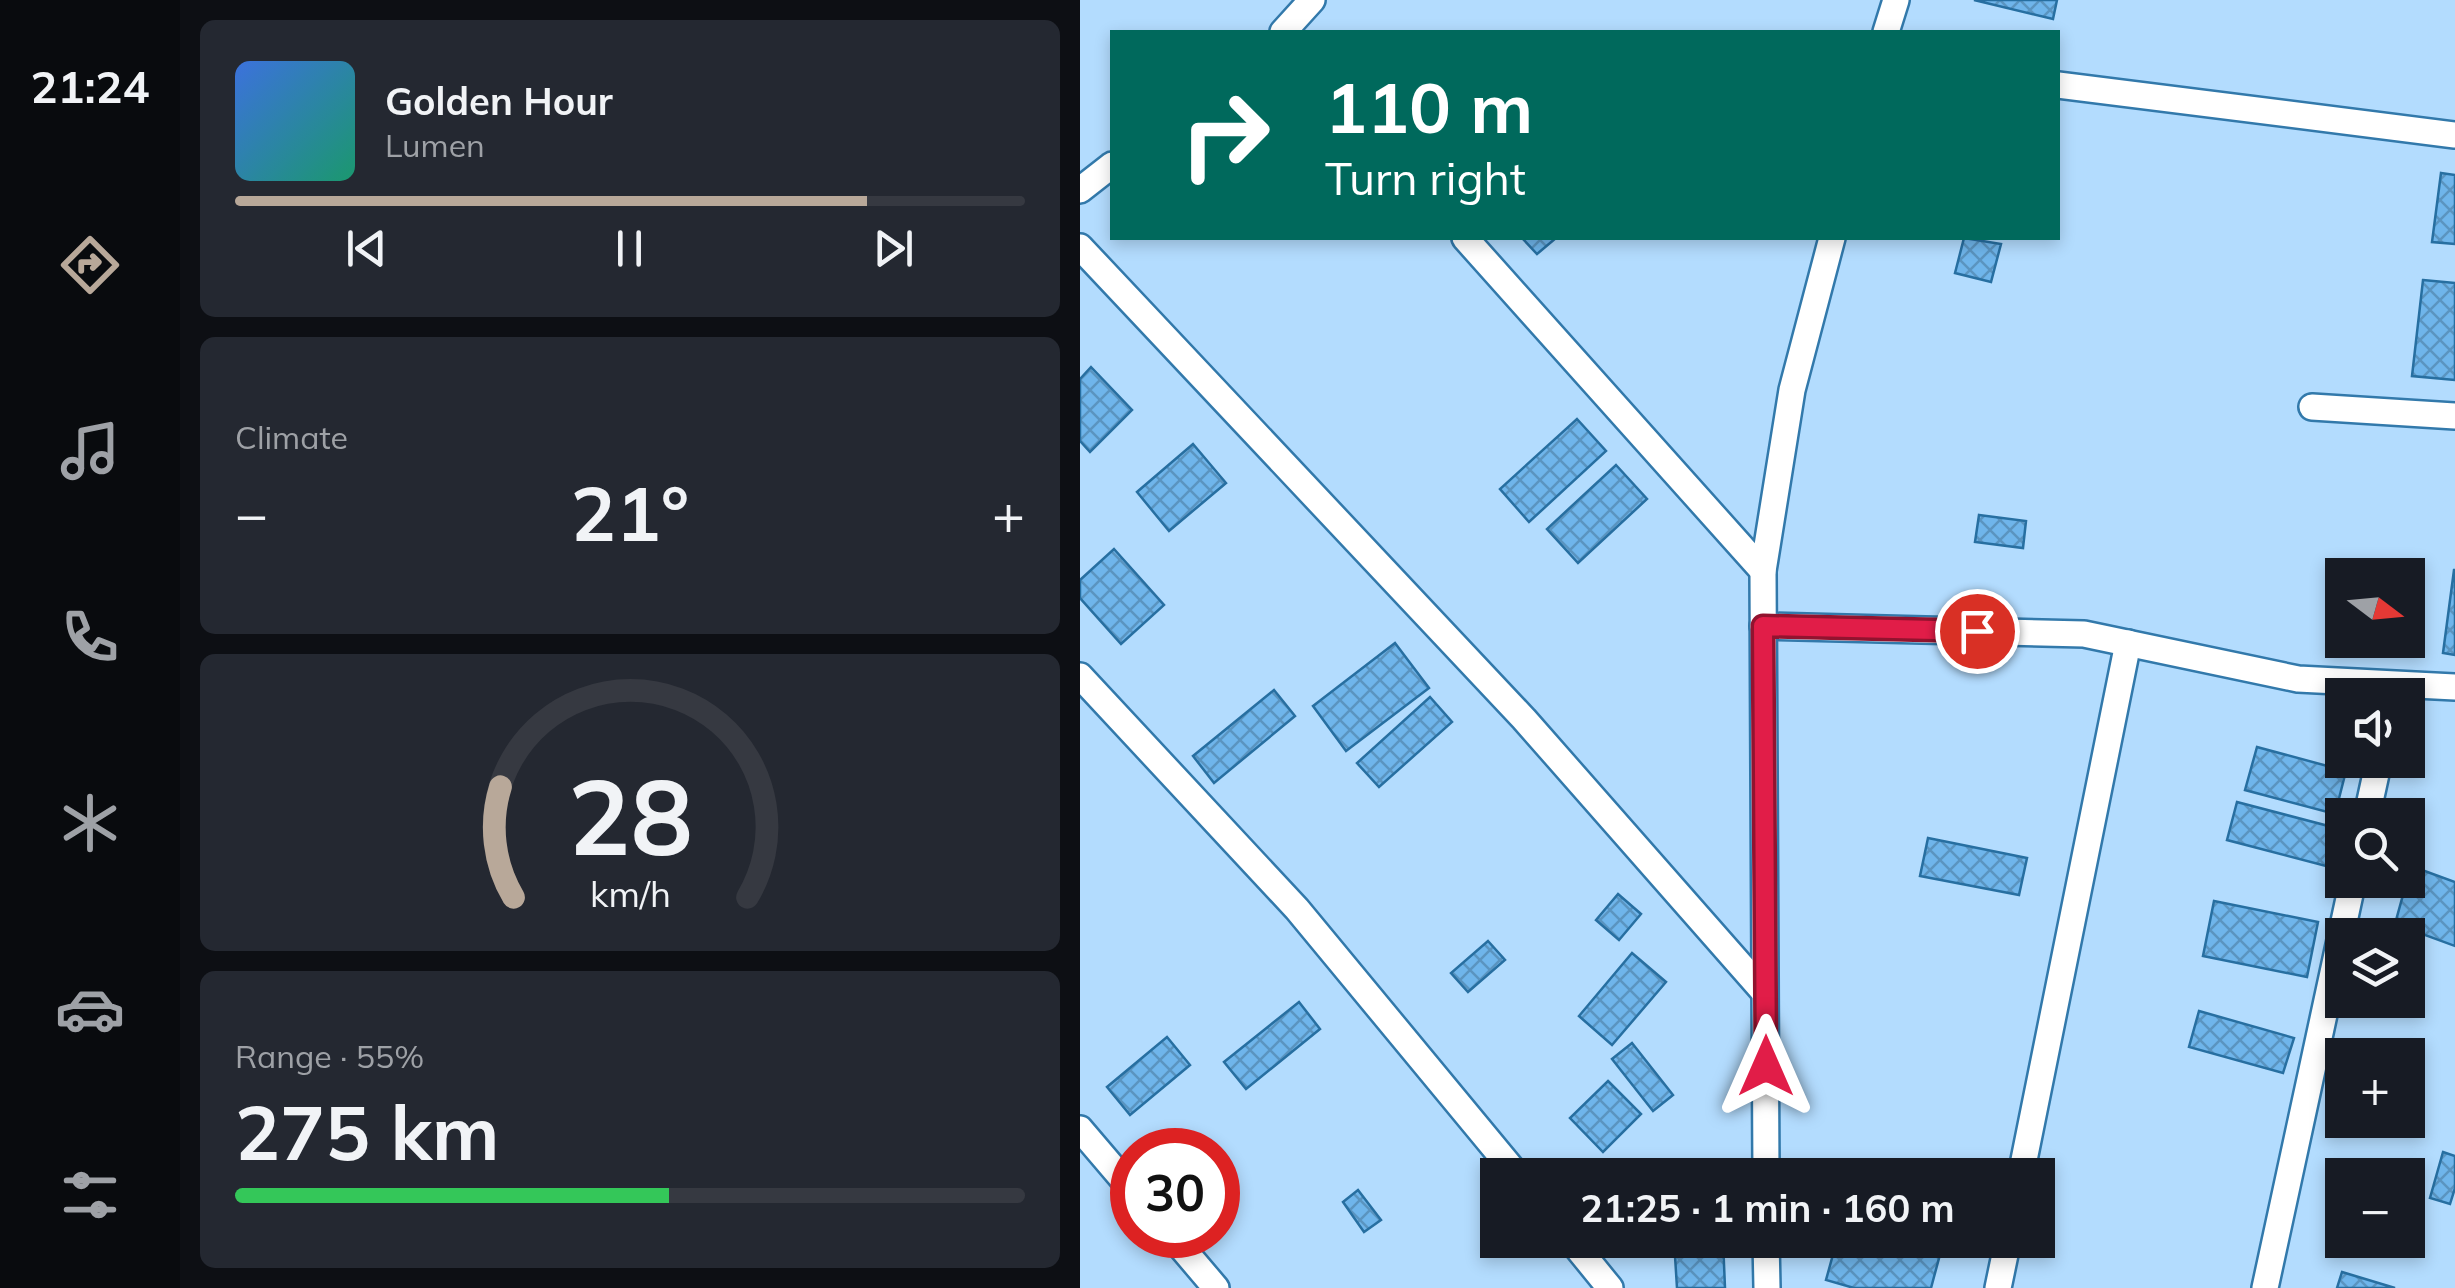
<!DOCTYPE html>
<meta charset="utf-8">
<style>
:root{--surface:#171b24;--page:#242831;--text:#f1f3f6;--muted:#9ea1a6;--line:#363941;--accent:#b8a899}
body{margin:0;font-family:Mulish,sans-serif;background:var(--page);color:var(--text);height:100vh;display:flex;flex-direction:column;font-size:38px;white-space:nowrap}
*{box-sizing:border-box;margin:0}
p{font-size:32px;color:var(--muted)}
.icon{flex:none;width:55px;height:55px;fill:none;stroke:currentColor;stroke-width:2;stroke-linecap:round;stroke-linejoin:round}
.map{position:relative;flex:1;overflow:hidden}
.panel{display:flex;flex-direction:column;gap:20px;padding:20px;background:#0d0f14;width:900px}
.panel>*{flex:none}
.guide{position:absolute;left:30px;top:30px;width:950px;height:210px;border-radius:0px;box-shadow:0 5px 15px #0003;background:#00695c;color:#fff;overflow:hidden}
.needle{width:65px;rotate:106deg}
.tools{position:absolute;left:1245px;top:558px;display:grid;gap:20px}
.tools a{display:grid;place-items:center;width:100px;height:100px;border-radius:0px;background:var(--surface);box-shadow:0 5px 15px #0003;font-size:50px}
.speed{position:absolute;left:30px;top:1128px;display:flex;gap:20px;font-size:50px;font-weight:700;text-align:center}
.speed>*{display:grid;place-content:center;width:130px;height:130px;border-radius:50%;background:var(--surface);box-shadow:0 5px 15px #0003;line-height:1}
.speed .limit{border:15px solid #d22;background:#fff;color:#111}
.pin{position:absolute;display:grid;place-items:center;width:85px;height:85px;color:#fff;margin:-42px;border:5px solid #fff;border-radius:50%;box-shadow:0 2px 10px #0007}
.me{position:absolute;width:110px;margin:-55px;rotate:0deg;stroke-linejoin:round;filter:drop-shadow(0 0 8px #0008)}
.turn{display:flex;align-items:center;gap:35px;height:210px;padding:0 50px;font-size:45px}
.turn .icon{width:130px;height:130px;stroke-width:2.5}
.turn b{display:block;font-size:70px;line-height:85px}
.big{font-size:75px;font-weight:700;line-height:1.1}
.panel .widget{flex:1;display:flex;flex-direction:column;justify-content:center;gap:15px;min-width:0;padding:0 35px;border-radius:15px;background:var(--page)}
.panel .dial{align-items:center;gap:0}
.dial svg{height:260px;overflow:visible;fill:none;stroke:var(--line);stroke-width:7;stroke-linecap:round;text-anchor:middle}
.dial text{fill:var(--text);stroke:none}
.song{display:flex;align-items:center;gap:30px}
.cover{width:120px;height:120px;border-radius:15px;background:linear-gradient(135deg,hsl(220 70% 55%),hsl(160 70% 35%))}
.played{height:10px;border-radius:5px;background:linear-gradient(90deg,var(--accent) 80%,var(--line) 80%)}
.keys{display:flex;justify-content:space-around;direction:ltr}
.heat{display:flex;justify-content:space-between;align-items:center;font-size:55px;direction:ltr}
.charge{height:15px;border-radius:8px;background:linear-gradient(90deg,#34c759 55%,var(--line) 0)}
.trip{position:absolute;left:400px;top:1158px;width:575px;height:100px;border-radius:0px;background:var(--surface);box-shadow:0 5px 15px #0003;font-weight:700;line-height:100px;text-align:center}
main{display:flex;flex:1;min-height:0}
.menu{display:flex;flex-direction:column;width:180px;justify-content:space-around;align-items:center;background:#090b0e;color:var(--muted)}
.menu .icon{width:70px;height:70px}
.menu .current{color:var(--accent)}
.menu b{font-size:45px;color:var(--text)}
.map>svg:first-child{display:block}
.building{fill:url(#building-cross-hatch);stroke:#276fa1;stroke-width:2.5}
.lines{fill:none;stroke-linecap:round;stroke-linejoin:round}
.street-casing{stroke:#3279ab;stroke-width:30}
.street{stroke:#fff;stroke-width:25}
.route-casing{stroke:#92132f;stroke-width:25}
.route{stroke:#e11d48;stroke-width:18}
</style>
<main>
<nav class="menu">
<b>21:24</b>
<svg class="icon current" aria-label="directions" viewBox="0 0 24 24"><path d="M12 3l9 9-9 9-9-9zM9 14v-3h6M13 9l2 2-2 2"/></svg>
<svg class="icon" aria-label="music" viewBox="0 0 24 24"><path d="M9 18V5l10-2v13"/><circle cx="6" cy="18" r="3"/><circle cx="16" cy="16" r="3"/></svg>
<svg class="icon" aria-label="phone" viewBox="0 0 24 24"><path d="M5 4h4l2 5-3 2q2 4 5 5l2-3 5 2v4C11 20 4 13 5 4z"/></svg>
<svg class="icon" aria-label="climate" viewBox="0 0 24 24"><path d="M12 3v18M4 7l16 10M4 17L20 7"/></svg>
<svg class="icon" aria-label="car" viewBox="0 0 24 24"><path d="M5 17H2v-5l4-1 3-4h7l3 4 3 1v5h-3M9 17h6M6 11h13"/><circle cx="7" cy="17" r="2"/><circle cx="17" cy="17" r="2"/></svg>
<svg class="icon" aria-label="filters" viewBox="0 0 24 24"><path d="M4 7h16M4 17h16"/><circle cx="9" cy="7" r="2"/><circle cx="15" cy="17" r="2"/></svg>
</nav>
<section class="panel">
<div class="widget">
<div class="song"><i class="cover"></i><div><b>Golden Hour</b><p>Lumen</p></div></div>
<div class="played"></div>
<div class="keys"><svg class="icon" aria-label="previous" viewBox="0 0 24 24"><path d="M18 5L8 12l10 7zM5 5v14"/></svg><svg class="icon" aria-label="pause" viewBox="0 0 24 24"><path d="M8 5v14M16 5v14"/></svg><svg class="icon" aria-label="next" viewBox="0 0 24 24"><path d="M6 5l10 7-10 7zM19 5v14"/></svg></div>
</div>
<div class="widget"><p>Climate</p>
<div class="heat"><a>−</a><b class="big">21°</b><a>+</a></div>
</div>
<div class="widget dial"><svg viewBox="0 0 100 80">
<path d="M14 69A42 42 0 1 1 86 69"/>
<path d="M14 69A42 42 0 0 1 10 35" stroke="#b8a899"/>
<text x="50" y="56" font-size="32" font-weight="700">28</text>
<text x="50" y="72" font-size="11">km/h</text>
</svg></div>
<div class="widget"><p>Range · 55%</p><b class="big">275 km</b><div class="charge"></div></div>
</section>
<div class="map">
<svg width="1375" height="1288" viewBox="0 0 1375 1288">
<defs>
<pattern id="building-cross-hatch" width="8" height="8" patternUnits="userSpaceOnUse" patternTransform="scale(2.5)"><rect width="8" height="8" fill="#6fb5eb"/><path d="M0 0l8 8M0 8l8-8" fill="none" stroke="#5a94c0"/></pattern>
</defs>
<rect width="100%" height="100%" fill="#b3dcfe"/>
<g class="building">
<path d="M 894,0 L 977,0 L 973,19 Z"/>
<path d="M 1361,173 L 1375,175 L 1375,244 L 1352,242 Z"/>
<path d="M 442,238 L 476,238 L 457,254 Z"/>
<path d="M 884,238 L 921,244 L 911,282 L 875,273 Z"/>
<path d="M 1343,280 L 1375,283 L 1375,380 L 1332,376 Z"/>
<path d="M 11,367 L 52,410 L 10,452 L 0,441 L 0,379 Z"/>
<path d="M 497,419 L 526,451 L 449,522 L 420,489 Z"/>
<path d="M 113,444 L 146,483 L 89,531 L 57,492 Z"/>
<path d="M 536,465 L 567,499 L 498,563 L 467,529 Z"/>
<path d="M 899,515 L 946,521 L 943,548 L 895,542 Z"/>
<path d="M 34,549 L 84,605 L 41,644 L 0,598 L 0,580 Z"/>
<path d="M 1374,570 L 1375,570 L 1375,655 L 1363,653 Z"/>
<path d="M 315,643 L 349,688 L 266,751 L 233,706 Z"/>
<path d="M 194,690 L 215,716 L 134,783 L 113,756 Z"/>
<path d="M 350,697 L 372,722 L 299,787 L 277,763 Z"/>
<path d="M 1177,747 L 1266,771 L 1255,814 L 1165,790 Z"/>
<path d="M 1157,802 L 1256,828 L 1246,866 L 1147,840 Z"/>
<path d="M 848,838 L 947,858 L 939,895 L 840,876 Z"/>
<path d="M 1331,866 L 1375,882 L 1375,946 L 1315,924 Z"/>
<path d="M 538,894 L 561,914 L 539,940 L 516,920 Z"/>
<path d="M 1134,901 L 1238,922 L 1227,977 L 1123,956 Z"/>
<path d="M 408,941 L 425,960 L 388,992 L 371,973 Z"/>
<path d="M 552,953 L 586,982 L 532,1045 L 499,1016 Z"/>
<path d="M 219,1002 L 240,1029 L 166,1089 L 144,1062 Z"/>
<path d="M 1119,1011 L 1214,1038 L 1203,1073 L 1109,1047 Z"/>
<path d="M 87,1037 L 110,1065 L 50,1115 L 27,1087 Z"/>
<path d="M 552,1043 L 593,1095 L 573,1111 L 532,1059 Z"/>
<path d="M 528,1081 L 561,1114 L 523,1152 L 490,1118 Z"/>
<path d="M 1363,1152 L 1375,1156 L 1375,1188 L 1370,1204 L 1350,1198 Z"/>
<path d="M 278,1190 L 301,1220 L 284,1232 L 263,1202 Z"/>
<path d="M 594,1240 L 643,1240 L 645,1288 L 597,1288 Z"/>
<path d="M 757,1240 L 839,1240 L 862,1247 L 851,1288 L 774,1288 L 746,1280 Z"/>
<path d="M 1262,1272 L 1315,1288 L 1257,1288 Z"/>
</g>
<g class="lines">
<g class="street-casing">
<g id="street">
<path d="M 203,32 L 232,0"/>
<path d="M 806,32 L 816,0"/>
<path d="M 978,85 L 1375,135"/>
<path d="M 0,190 L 32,165"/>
<path d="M 385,238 L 683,571"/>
<path d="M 0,247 L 444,719 L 685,993"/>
<path d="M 1232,407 L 1375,416"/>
<path d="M 683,626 L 1004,634 L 1218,679 L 1375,687"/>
<path d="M 0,676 L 217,909 L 437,1175"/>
<path d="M 1287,815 L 1299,760"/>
<path d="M 0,1129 L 52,1190"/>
<path d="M 686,1175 L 683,571 L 712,390 L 752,238"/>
<path d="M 941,1175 L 1048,643"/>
<path d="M 91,1235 L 136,1288"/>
<path d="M 491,1240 L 530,1288"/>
<path d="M 686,1240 L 687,1288"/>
<path d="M 918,1288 L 928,1240"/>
<path d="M 1185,1288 L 1273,880"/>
</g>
</g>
<use href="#street" class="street"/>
</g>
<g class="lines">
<g class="route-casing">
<path id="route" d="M 686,1066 L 683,626 L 897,631"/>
</g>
<use href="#route" class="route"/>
</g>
</svg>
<div class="tools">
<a><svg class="needle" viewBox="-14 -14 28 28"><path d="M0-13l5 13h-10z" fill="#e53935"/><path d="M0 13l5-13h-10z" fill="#9ea1a6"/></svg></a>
<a><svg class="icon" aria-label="sound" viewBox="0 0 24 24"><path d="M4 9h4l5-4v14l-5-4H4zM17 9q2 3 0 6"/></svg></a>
<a><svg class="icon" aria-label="search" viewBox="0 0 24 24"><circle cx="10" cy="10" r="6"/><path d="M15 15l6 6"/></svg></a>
<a><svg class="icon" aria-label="layers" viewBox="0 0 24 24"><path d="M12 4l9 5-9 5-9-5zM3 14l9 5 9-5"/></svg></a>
<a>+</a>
<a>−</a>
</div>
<div class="speed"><div class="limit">30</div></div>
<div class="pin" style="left:897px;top:631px;background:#d93025"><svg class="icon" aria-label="arrive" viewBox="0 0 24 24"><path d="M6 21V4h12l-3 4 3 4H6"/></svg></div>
<svg class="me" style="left:686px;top:1066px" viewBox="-20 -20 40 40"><path d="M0-17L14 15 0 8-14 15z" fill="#e11d48" stroke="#fff" stroke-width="4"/></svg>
<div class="trip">21:25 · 1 min · 160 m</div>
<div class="guide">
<div class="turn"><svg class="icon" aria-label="right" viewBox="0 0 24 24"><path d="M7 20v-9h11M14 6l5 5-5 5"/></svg><div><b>110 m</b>Turn right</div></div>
</div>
</div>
</main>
